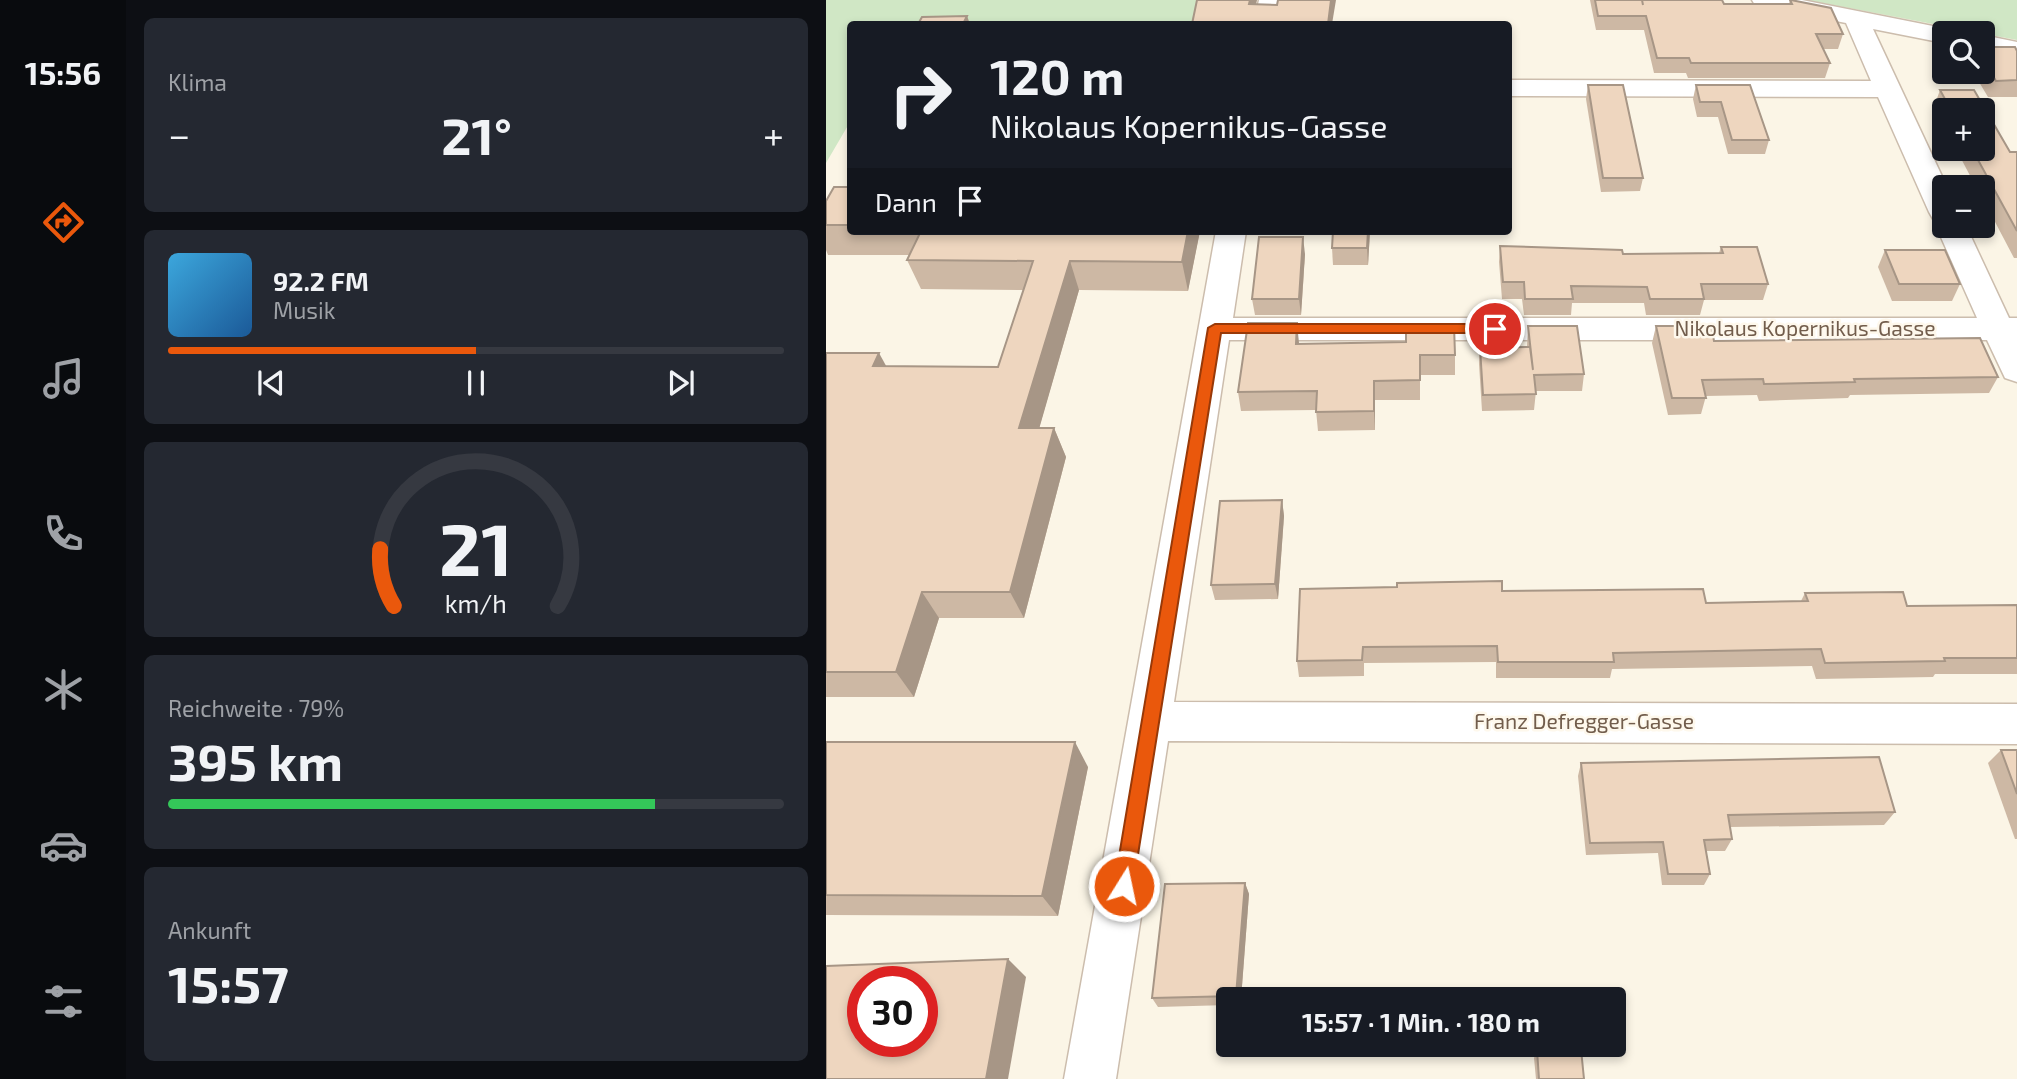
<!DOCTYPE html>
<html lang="de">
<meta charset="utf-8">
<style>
:root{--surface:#171b24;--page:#242831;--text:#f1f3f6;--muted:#9ea1a6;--line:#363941;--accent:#ea580c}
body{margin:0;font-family:"Exo 2",sans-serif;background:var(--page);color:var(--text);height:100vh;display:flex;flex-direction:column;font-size:26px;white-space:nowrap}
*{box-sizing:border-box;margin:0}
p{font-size:23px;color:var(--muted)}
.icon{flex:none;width:38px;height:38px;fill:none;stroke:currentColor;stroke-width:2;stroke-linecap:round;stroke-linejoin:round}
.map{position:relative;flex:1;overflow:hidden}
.side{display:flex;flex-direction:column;gap:18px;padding:18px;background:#0d0f14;width:700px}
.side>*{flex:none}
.top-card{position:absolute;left:21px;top:21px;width:665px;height:214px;border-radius:7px;box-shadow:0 4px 10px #0003;background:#171b24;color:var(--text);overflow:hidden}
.tools{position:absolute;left:1106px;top:21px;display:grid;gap:14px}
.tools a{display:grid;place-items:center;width:63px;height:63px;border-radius:7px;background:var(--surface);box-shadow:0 4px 10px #0003;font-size:35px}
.speed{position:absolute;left:21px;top:966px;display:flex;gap:14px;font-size:35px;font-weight:700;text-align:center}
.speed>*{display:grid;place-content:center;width:91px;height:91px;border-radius:50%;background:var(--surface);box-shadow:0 4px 10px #0003;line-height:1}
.speed .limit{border:10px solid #d22;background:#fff;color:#111}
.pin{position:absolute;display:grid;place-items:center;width:60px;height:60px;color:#fff;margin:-30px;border:4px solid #fff;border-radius:50%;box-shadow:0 2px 7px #0007}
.me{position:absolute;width:77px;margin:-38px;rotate:10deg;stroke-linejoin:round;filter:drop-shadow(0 0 5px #0008)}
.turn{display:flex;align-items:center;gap:24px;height:147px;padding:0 28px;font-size:32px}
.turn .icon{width:91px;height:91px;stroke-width:2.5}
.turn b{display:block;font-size:49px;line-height:60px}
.then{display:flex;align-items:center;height:66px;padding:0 28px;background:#0003;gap:14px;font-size:26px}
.big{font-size:52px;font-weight:700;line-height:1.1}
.side .card{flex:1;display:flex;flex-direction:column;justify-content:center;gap:10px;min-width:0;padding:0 24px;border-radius:10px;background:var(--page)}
.side .dial{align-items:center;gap:0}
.dial svg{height:182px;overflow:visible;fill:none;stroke:var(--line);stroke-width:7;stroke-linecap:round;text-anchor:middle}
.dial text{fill:var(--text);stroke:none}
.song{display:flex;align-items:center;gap:21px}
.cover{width:84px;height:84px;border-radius:10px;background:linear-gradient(135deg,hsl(200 70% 55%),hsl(210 70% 35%))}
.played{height:7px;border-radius:4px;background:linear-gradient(90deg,var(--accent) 50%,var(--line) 50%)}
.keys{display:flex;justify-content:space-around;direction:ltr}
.heat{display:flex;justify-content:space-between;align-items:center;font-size:38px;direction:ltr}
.charge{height:10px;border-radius:5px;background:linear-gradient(90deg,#34c759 79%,var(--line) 0)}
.trip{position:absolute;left:390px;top:987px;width:410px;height:70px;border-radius:7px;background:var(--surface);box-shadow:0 4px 10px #0003;font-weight:700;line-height:70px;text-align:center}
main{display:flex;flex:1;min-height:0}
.tabs{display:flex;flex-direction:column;width:126px;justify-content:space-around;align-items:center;background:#090b0e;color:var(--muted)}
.tabs .icon{width:49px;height:49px}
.tabs .active{color:var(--accent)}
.tabs b{font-size:32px;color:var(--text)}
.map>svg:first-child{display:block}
.green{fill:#d0e7c5}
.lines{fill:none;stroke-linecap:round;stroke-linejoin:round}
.street-casing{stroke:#ccbdad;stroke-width:3}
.street{fill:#fff;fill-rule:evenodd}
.wall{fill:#cdb8a4}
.shaded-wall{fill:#a79686}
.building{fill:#eed6bf;stroke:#a79686;stroke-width:2;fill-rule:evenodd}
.route{fill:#ea580c;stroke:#983908;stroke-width:2}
.labels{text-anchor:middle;stroke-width:5;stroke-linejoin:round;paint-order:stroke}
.street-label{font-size:21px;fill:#725d4c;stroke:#fef8ec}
</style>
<main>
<nav class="tabs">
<b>15:56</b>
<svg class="icon active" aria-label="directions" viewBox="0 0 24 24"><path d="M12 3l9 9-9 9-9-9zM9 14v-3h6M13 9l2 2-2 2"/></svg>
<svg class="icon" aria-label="music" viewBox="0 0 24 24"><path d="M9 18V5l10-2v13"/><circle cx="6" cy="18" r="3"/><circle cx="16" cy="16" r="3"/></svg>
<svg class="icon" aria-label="phone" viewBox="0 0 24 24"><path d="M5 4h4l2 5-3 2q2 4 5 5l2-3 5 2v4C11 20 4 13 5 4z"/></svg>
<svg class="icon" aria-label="climate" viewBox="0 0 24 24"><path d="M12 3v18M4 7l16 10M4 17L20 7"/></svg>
<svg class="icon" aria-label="car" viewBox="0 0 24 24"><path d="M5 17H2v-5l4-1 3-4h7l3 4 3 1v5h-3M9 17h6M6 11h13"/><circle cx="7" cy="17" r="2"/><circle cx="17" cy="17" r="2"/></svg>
<svg class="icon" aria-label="filters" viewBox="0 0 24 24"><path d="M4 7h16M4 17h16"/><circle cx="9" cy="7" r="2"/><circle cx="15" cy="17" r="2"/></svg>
</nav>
<section class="side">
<div class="card"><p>Klima</p>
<div class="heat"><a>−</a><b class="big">21°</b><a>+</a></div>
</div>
<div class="card">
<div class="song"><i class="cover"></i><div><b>92.2 FM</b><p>Musik</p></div></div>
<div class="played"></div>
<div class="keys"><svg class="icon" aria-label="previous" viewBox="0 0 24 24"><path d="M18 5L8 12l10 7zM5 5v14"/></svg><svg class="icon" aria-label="pause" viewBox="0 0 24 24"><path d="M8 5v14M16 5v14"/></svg><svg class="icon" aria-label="next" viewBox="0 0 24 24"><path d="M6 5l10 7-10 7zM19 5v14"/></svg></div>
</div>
<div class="card dial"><svg viewBox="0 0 100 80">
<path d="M14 69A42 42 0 1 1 86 69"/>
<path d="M14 69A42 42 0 0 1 8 44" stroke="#ea580c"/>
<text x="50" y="56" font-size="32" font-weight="700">21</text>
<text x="50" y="72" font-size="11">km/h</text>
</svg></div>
<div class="card"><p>Reichweite · 79%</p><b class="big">395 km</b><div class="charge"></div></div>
<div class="card"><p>Ankunft</p><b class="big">15:57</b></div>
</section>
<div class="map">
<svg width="1191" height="1079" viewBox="0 0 1191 1079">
<rect width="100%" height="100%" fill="#fbf5e6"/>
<g class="green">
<path d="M 0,0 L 374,0 L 368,23 L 24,24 L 24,122 L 0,163 Z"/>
<path d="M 981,0 L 1191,0 L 1191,40 Z"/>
</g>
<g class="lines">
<g class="street-casing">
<g id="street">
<path d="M 433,0 L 457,0 L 452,24 L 428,24 Z"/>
<path d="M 926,0 L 976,0 L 1127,30 L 1129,33 L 1118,33 L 1118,43 L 1047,29 L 1121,187 L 1118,187 L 1118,226 L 1140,226 L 1183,318 L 1191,318 L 1191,382 L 1179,378 L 1161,340 L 403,340 L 348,702 L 1191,704 L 1191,744 L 342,741 L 290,1079 L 238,1079 L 390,231 L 420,231 L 407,318 L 1151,318 L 1110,226 L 1114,220 L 1107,219 L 1103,212 L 1052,97 L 682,96 L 682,80 L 1045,81 L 1020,23 L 938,7 L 929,5 Z"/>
<path d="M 1157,35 L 1191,42 L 1191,58 L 1157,51 Z"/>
</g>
</g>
<use href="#street" class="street"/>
</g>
<g class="wall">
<path d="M 764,0 L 896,0 L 898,4 L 963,4 L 964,0 L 1017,34 L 1012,49 L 997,49 L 1004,63 L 999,78 L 862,78 L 860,73 L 828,73 L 818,30 L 770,30 Z"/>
<path d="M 1157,47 L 1191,51 L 1191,97 L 1162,97 L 1147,72 L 1157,72 Z"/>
<path d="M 762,85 L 817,178 L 814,191 L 775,192 L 760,99 Z"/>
<path d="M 870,85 L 924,85 L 943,140 L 939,154 L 902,154 L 892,117 L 871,117 L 867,99 Z"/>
<path d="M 1114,90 L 1148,90 L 1184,152 L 1191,152 L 1191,258 L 1188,258 L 1157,199 L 1157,187 L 1150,187 L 1130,149 L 1157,149 L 1157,110 L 1118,110 L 1118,127 L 1108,107 Z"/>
<path d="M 24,187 L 24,231 L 374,231 L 362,291 L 253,290 L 213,428 L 228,428 L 240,457 L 198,618 L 113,618 L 88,697 L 0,697 L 0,353 L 60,366 L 172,367 L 197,290 L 95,289 L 81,260 L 84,255 L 2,255 L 0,250 L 0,201 Z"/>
<path d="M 544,231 L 542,265 L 507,265 L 506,248 Z"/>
<path d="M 674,246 L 797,254 L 893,253 L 895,247 L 942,284 L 937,300 L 878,300 L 874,315 L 820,315 L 818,303 L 746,303 L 745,315 L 698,315 L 696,299 L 676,299 L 673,262 Z"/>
<path d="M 1059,250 L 1134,284 L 1126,301 L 1066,301 L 1052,267 Z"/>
<path d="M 479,254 L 475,315 L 429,315 L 426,299 Z"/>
<path d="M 702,326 L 758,374 L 756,391 L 710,391 L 708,410 L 656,411 L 653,364 L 654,348 L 701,347 Z"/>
<path d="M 830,326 L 888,341 L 1172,377 L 1163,393 L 1024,395 L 1022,398 L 933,401 L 931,395 L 880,396 L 875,414 L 842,415 L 826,343 Z"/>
<path d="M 473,344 L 629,355 L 629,375 L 594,375 L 594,400 L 549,400 L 549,430 L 492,431 L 490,410 L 415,411 L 412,392 Z"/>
<path d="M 456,500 L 458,516 L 452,599 L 389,600 L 385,585 Z"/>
<path d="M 676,591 L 880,603 L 975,601 L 979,593 L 1081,606 L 1191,605 L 1191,674 L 1109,674 L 1107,677 L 990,679 L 986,666 L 786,669 L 784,678 L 670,678 L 670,662 L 538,663 L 538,676 L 473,677 L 471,661 Z"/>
<path d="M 0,742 L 262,767 L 232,916 L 0,915 Z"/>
<path d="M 1175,750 L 1191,750 L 1191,839 L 1189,839 L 1162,763 Z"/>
<path d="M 755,763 L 1069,812 L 1058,825 L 904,827 L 906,839 L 899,851 L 880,851 L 884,874 L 878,885 L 836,885 L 832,853 L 760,855 L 752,776 Z"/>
<path d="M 419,883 L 423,894 L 415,999 L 402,999 L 402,1005 L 332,1007 L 326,998 Z"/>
<path d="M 711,1050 L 758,1079 L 710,1079 L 708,1058 Z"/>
</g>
<g class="shaded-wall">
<path d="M 424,0 L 431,0 L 426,24 L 423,4 Z"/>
<path d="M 505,0 L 510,0 L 506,24 L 502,24 Z"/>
<path d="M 141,16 L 144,24 L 137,24 Z"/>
<path d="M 362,231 L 374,231 L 362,291 L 356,262 Z"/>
<path d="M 542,231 L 544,231 L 542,265 L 541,248 Z"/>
<path d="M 477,237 L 479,254 L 475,315 L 473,299 Z"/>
<path d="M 244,261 L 253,290 L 205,457 L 193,428 Z"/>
<path d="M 471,323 L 473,343 L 472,363 L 470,344 Z"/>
<path d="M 53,353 L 69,382 L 47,366 Z"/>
<path d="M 548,381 L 549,400 L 549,430 L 548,411 Z"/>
<path d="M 228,428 L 240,457 L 198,618 L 184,592 Z"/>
<path d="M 456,500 L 458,516 L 452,599 L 449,584 Z"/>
<path d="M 96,592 L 113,618 L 88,697 L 70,672 Z"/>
<path d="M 249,742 L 262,767 L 232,916 L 216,896 Z"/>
<path d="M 419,883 L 423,894 L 415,999 L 412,999 L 410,996 Z"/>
<path d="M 182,959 L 200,977 L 182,1079 L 160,1079 Z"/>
</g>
<g class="building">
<path d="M 371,0 L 424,0 L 423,4 L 451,5 L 452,0 L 505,0 L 502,24 L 366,24 Z"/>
<path d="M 769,0 L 816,0 L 817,5 L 816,0 L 896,0 L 898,4 L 966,4 L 964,0 L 965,0 L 1005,8 L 1017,34 L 990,34 L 1004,63 L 865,63 L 863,58 L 831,58 L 820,16 L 772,16 Z"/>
<path d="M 141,16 L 137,24 L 92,24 L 96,17 Z"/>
<path d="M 1157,47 L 1189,47 L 1191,51 L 1191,80 L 1170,81 L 1157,59 Z"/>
<path d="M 762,85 L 797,85 L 817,178 L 777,178 Z"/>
<path d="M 870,85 L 924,85 L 943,140 L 906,140 L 895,102 L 874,102 Z"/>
<path d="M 1114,90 L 1148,90 L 1184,152 L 1191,152 L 1191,231 L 1146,149 L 1157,149 L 1157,110 L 1125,110 Z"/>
<path d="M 8,187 L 24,187 L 24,225 L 0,225 L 0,201 Z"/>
<path d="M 95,231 L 362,231 L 356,262 L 244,261 L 193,428 L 228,428 L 184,592 L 96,592 L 70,672 L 0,672 L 0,353 L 53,353 L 47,366 L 172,367 L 207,261 L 81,260 Z"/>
<path d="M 507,231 L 542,231 L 541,248 L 506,248 Z"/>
<path d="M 433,237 L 477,237 L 473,299 L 426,299 Z"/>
<path d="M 674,246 L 796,250 L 797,254 L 897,253 L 895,247 L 931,247 L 942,284 L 875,284 L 878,299 L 824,299 L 821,287 L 745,286 L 747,299 L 699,299 L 698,282 L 677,282 Z"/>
<path d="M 1059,250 L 1119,250 L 1134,284 L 1073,284 Z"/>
<path d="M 422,323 L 471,323 L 470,344 L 580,342 L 580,326 L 628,325 L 629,355 L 594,355 L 594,380 L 548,381 L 548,411 L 490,412 L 491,391 L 412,392 Z"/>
<path d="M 702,326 L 751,326 L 758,374 L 708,375 L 710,394 L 657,395 L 654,348 L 704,347 L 707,370 Z"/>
<path d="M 830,326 L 885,326 L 888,341 L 1154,338 L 1172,377 L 1028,379 L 1029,382 L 938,384 L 937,379 L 876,380 L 880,398 L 846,398 Z"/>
<path d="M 456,500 L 449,584 L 385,585 L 394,501 Z"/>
<path d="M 676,581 L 676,591 L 877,589 L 880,603 L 982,601 L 979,593 L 1077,592 L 1081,606 L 1191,605 L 1191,658 L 1118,658 L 1119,661 L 999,663 L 995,649 L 787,653 L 788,662 L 672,662 L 671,646 L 537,647 L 536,660 L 471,661 L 474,589 L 571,587 L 571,583 Z"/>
<path d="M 0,742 L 249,742 L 216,896 L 0,895 Z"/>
<path d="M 1175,750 L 1191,750 L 1191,794 Z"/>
<path d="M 1053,757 L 1069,812 L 902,815 L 906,839 L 878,840 L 884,874 L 842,874 L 837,842 L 764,843 L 755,763 Z"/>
<path d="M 419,883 L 410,996 L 326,998 L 339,884 Z"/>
<path d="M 182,959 L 160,1079 L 0,1079 L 0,966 ZM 37,982 L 96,982 L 96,1041 L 37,1041 Z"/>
<path d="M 755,1049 L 758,1079 L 713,1079 L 711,1050 Z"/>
</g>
<path class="route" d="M 389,324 L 669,324 L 676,329 L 669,333 L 395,333 L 307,886 L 304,893 L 298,896 L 291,893 L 288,886 L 382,328 Z"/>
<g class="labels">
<g class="street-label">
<text x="979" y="336">Nikolaus Kopernikus-Gasse</text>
<text x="758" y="729">Franz Defregger-Gasse</text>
</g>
</g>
</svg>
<div class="tools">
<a><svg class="icon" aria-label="search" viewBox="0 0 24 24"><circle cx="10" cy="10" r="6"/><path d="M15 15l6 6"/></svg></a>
<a>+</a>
<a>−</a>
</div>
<div class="speed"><div class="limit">30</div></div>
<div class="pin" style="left:669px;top:329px;background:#d93025"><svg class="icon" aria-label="arrive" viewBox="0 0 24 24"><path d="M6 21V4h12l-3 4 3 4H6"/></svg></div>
<svg class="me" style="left:298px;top:886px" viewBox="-20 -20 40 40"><circle r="17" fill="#ea580c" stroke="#fff" stroke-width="3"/><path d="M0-11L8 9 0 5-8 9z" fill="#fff"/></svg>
<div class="trip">15:57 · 1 Min. · 180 m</div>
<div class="top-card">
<div class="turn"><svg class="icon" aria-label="right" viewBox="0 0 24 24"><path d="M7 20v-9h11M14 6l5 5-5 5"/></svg><div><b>120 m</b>Nikolaus Kopernikus-Gasse</div></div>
<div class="then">Dann<svg class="icon" aria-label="arrive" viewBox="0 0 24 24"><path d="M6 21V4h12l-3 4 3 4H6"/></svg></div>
</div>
</div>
</main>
